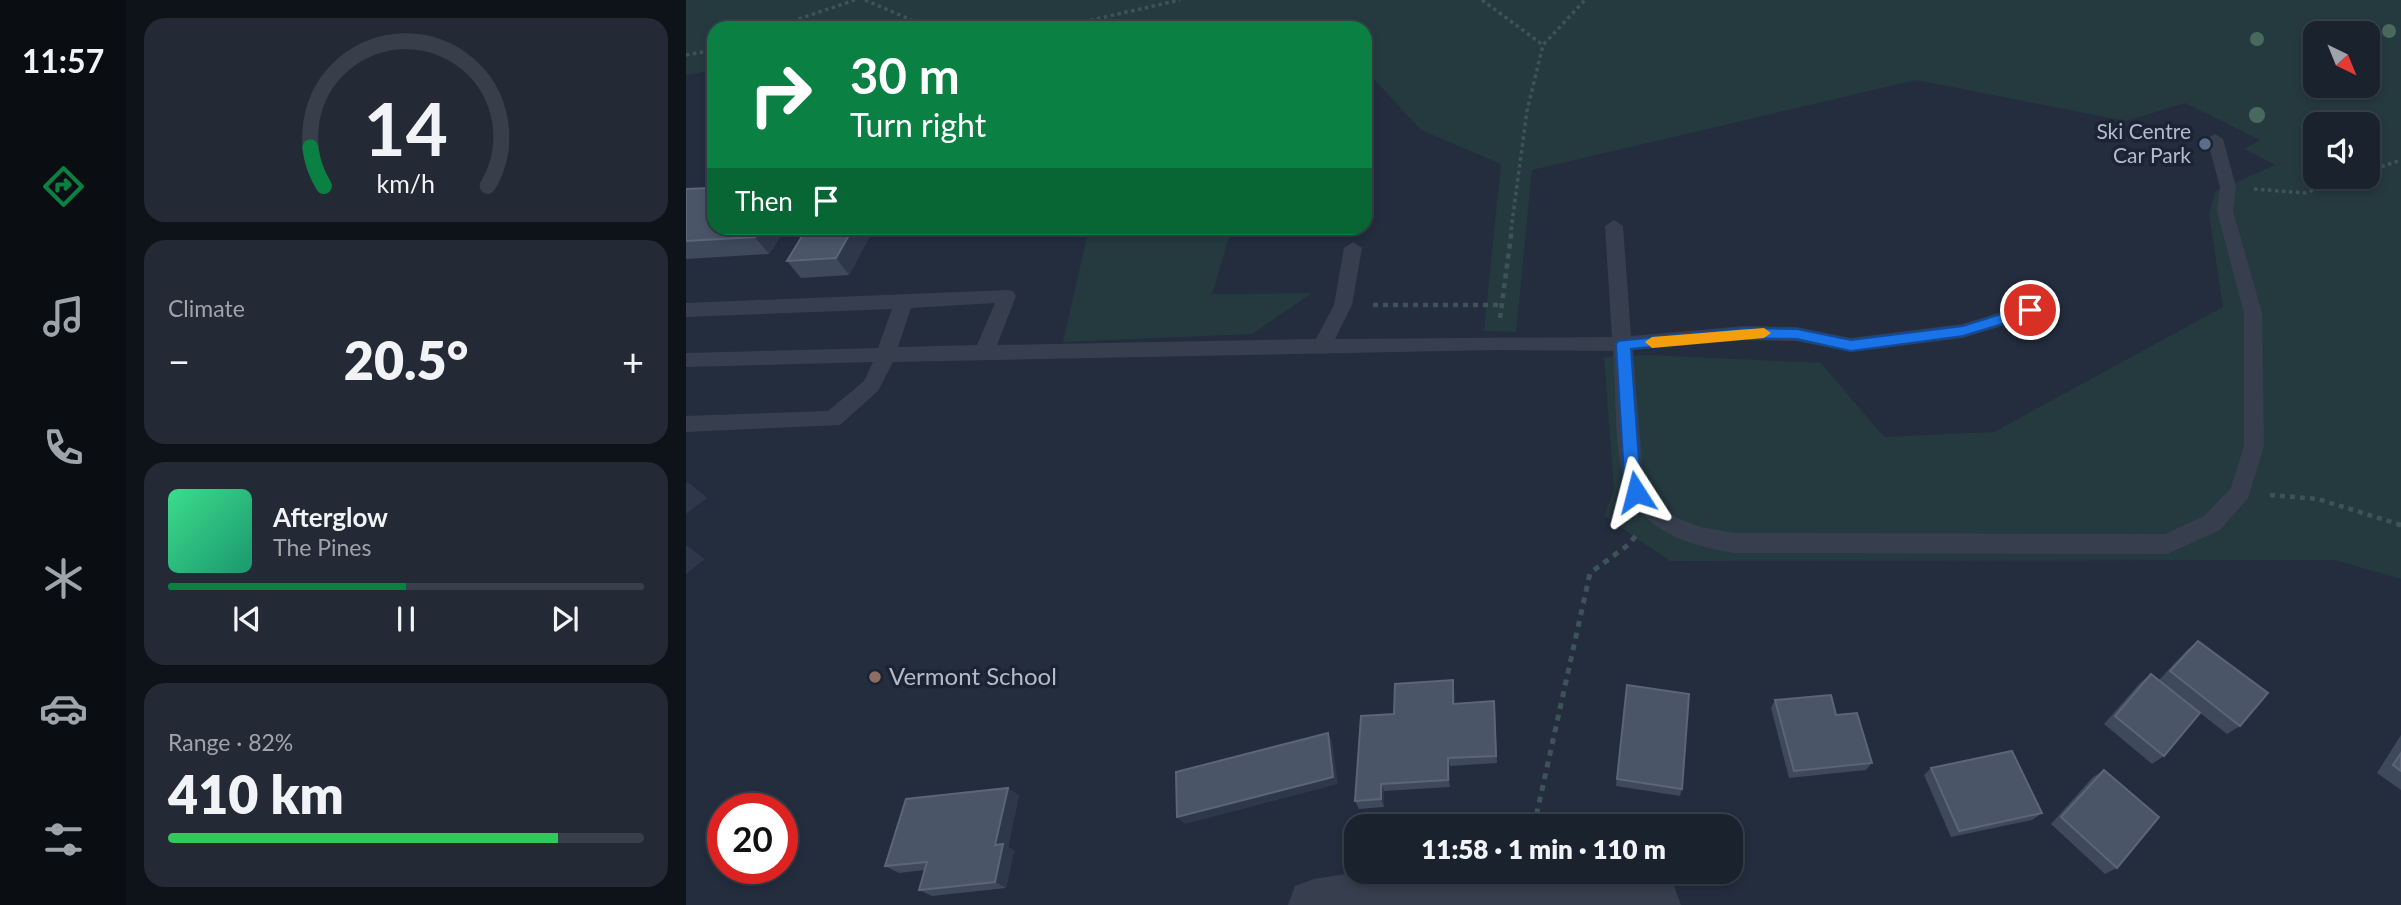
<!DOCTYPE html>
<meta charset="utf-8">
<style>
:root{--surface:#1a222e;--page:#232a36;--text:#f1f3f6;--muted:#9fa4aa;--line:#383f4a;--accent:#0b8043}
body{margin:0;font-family:Lato,sans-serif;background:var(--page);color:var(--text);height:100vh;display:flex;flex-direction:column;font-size:26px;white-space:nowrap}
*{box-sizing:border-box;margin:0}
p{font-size:23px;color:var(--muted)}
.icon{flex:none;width:38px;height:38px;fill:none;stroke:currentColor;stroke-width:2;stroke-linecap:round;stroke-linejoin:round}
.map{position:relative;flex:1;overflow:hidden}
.side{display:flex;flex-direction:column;gap:18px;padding:18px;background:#0e1319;width:560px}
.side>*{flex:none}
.top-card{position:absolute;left:21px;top:21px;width:665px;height:214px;border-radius:21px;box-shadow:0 4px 10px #0003,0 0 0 2px var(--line);background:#0b8043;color:#fff;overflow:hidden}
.needle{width:46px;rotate:137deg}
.fabs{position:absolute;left:1617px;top:21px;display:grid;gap:14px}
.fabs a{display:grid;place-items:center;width:77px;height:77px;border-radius:14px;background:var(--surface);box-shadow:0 4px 10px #0003,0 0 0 2px var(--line);font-size:35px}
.speed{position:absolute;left:21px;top:793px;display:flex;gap:14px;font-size:35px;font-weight:700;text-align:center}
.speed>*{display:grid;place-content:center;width:91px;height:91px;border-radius:50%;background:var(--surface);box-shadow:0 4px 10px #0003,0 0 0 2px var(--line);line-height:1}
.speed .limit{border:10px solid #d22;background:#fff;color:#111}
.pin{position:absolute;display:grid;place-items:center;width:60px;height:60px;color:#fff;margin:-30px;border:4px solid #fff;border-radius:50%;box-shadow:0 2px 7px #0007}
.me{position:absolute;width:77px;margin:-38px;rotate:351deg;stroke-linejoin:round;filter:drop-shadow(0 0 5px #0008)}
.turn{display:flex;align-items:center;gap:24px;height:147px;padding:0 28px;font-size:32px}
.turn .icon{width:91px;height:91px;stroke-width:2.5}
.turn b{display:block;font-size:49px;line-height:60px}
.then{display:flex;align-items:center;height:66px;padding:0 28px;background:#0003;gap:14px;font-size:26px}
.big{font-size:52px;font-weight:800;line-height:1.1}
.side .tile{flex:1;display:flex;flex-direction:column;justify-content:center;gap:10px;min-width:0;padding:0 24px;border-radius:21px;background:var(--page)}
.side .dial{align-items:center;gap:0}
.dial svg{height:182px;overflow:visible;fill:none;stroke:var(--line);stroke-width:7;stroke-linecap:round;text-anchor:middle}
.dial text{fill:var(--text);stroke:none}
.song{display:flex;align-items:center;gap:21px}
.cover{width:84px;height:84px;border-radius:10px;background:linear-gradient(135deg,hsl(150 70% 55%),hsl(160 70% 35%))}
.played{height:7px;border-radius:4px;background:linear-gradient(90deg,var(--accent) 50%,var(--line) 50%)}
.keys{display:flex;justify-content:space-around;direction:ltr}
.heat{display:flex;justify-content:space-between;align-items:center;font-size:38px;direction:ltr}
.charge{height:10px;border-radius:5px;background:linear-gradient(90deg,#34c759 82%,var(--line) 0)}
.trip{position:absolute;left:658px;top:814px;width:399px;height:70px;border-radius:21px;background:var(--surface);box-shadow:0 4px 10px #0003,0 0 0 2px var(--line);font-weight:800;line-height:70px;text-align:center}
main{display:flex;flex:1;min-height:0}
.tab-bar{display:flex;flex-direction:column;width:126px;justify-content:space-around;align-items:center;background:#0a0e12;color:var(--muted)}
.tab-bar .icon{width:49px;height:49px}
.tab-bar .active{color:var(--accent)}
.tab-bar b{font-size:32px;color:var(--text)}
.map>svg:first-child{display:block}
.green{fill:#253a3f;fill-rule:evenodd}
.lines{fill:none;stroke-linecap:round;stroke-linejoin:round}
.path-far2{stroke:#3e5357;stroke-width:3.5;stroke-dasharray:3.5 3.5;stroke-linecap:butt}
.path-far1{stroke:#3e5357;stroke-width:4.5;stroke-dasharray:5 5;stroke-linecap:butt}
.path{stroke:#3e5357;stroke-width:5;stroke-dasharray:6 6;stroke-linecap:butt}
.lane{fill:#373f4e;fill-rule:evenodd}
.street{fill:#373f4e;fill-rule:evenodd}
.tree{fill:#4a695e}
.wall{fill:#3e495c}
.shaded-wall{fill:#2e384b}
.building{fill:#4a5568;stroke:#5b6577;stroke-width:2}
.route{fill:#1a73e8;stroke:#114b97;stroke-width:2}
.slow{fill:#f59e0b}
.service-dot{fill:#5c6f8a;stroke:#1c2433;stroke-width:2.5}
.education-dot{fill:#8d6e63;stroke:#1c2433;stroke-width:2.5}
.labels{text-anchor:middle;stroke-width:7;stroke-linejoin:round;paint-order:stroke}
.far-poi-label{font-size:21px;fill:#b3bac9;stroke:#1c2433;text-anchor:end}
.poi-label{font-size:24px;fill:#b3bac9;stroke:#1c2433;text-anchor:start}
</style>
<main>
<nav class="tab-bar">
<b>11:57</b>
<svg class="icon active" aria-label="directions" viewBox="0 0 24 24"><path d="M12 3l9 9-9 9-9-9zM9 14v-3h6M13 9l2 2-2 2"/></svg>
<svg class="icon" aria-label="music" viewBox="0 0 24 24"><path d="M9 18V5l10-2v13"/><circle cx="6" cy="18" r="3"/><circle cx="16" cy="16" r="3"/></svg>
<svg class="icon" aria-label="phone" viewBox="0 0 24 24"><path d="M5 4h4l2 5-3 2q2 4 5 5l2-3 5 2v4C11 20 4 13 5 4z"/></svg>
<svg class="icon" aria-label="climate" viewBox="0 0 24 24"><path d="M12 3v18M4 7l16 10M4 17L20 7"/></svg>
<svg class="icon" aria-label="car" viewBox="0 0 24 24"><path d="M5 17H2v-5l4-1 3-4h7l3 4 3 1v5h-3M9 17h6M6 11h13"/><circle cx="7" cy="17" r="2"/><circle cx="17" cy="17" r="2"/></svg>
<svg class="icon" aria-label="filters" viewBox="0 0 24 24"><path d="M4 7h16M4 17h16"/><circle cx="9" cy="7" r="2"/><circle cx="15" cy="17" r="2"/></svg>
</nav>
<section class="side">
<div class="tile dial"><svg viewBox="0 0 100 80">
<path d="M14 69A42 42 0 1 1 86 69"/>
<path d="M14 69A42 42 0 0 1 8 52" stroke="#0b8043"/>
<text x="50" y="56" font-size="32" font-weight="700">14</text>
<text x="50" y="72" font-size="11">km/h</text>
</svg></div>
<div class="tile"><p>Climate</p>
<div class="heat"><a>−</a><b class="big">20.5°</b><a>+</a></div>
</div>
<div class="tile">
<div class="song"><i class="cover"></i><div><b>Afterglow</b><p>The Pines</p></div></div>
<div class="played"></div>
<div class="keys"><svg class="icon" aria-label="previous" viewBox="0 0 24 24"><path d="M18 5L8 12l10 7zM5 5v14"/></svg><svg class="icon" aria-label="pause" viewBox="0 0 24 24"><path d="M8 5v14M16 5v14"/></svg><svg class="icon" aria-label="next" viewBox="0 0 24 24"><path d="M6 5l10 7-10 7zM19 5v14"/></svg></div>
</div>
<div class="tile"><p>Range · 82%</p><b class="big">410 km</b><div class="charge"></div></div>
</section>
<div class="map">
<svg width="1715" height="905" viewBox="0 0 1715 905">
<rect width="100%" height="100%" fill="#232d3e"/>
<g class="green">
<path d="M 0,0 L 1715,0 L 1715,579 L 1649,560 L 984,561 L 918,516 L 928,489 L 918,357 L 961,355 L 1135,363 L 1198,437 L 1308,432 L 1537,307 L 1523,213 L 1530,191 L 1589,165 L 1559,149 L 1574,140 L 1499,103 L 1440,121 L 1230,80 L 846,170 L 830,332 L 798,331 L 815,164 L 735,130 L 687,78 L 679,77 L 679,28 L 28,28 L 28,70 L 0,75 ZM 1629,33 L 1682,33 L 1682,86 L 1629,86 ZM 1629,124 L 1682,124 L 1682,177 L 1629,177 Z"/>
<path d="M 403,228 L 546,228 L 526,294 L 626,293 L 566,334 L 377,342 Z"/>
</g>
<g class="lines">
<g class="path-far2">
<path d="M 179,0 L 230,22"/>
<path d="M 796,0 L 857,45"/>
<path d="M 86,28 L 169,0"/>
<path d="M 189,28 L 231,22 L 291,28"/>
<path d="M 370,28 L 494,0"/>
<path d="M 0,55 L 28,50"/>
<path d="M 1682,171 L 1715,160"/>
<path d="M 1568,189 L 1619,193 L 1665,177"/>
<path d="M 825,230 L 841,111 L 857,45 L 899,0"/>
</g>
<g class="path-far1">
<path d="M 687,305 L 816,305"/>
<path d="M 814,318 L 826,228"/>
<path d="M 1584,495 L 1632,499 L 1715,525"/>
</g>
<g class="path">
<path d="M 1711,524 L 1715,525"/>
<path d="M 848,826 L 904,573 L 942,545 L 952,533"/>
</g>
<path class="lane" d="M 1529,134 L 1537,139 L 1550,187 L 1547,211 L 1576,313 L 1578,446 L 1562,498 L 1534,530 L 1481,554 L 1049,553 C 913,532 935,462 927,351 L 811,350 L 207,362 L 192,391 L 154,425 L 0,432 L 0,416 L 142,411 L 178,381 L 187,362 L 0,367 L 0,353 L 192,348 L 206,309 L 0,317 L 0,303 L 321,290 L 327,291 L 330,296 L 311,345 L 630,339 L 648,305 L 658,248 L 667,242 L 676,248 L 666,305 L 649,339 L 926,337 L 919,226 L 928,220 L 937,226 L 945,336 L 1059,326 L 1110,327 L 1165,338 L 1277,324 L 1344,303 L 1351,305 L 1353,310 L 1351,315 L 1277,338 L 1165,352 L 1110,341 L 1059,340 L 947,350 L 957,475 L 962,489 L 980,511 L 993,519 L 1015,527 L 1049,533 L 1479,534 L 1518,516 L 1545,488 L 1558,446 L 1558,313 L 1531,211 L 1534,187 L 1521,139 ZM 309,303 L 291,345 L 212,347 L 225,308 Z"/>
<path class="street" d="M 672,872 L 878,872 L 969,879 L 988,886 L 995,905 L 602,905 L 609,886 L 628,879 Z"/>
</g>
<g class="tree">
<circle cx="1703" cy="31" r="7"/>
<circle cx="1571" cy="39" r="7"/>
<circle cx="1571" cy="115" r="8"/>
</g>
<g class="wall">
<path d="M 0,189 L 100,228 L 83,254 L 0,259 Z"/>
<path d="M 188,228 L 163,275 L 115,278 L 101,261 Z"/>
<path d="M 202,228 L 294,228 L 293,231 L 208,236 Z"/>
<path d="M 1512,641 L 1554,726 L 1541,734 L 1514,713 L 1478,756 L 1466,764 L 1418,724 L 1454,683 L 1465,674 L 1473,680 L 1501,650 Z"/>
<path d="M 767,680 L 768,689 L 769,704 L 809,709 L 811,763 L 764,766 L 764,787 L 698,791 L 698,807 L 673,809 L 669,801 Z"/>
<path d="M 941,685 L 996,789 L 994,796 L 930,786 Z"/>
<path d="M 1089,700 L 1150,715 L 1186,763 L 1180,770 L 1103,778 L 1085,708 Z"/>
<path d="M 1715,735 L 1715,790 L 1691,773 Z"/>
<path d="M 1245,768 L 1356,813 L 1346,820 L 1265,837 L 1238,775 Z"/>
<path d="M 1418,770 L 1431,868 L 1419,874 L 1365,824 L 1407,777 Z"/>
<path d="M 333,795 L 322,847 L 328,851 L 320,888 L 246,896 L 233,890 L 239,870 L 213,873 L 199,866 Z"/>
</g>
<g class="shaded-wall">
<path d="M 75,228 L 100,228 L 83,254 L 69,237 Z"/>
<path d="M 167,228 L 188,228 L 163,275 L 150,258 Z"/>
<path d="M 2,482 L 21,498 L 0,514 L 0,484 Z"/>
<path d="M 0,545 L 19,559 L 0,574 Z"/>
<path d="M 767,680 L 768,689 L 769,712 L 767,704 Z"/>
<path d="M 642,733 L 646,741 L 652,784 L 499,824 L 491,817 Z"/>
<path d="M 762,758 L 764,766 L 764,787 L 762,780 Z"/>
<path d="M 695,784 L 698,791 L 698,807 L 695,799 Z"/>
<path d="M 322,788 L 333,795 L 322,847 L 328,851 L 320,888 L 309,882 L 309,845 Z"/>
</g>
<g class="building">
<path d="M 411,25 L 410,28 L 345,28 Z"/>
<path d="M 28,182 L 28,228 L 75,228 L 69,237 L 0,241 L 0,189 L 23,188 Z"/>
<path d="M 121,228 L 167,228 L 150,258 L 101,261 Z"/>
<path d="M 1512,641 L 1582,693 L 1554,726 L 1484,671 Z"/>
<path d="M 1465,674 L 1514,713 L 1478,756 L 1429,716 Z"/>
<path d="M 767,680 L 767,704 L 808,701 L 810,756 L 762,758 L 762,780 L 695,784 L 695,799 L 669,801 L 675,716 L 708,714 L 709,684 Z"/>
<path d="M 941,685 L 1003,694 L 996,789 L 931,779 Z"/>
<path d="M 1145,695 L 1150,715 L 1171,713 L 1186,763 L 1108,771 L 1089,700 Z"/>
<path d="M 642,733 L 647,777 L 491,817 L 490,772 Z"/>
<path d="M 1326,751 L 1356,813 L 1273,831 L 1245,768 Z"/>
<path d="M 1715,753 L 1715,771 L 1707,765 Z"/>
<path d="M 1418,770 L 1473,817 L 1431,868 L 1375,817 Z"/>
<path d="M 322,788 L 309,845 L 317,844 L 309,882 L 233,890 L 241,862 L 199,866 L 220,799 Z"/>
</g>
<path class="route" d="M 1344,305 L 1349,307 L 1349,314 L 1277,336 L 1165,351 L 1111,339 L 1059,338 L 945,349 L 954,475 L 958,492 L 956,497 L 944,497 L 938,475 L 930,344 L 932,341 L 1059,328 L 1111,329 L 1165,340 L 1277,326 Z"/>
<path class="slow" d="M 1078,328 L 1085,333 L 1078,338 L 966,348 L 959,342 L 966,337 Z"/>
<circle class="service-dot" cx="1519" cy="144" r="7"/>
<circle class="education-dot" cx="189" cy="677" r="7"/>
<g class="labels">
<g class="far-poi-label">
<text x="1505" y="139">Ski Centre<tspan x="1505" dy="24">Car Park</tspan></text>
</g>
<g class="poi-label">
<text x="203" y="685">Vermont School</text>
</g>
</g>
</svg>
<div class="fabs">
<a><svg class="needle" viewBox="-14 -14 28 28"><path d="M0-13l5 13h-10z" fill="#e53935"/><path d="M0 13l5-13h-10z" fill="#9fa4aa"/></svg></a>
<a><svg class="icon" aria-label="sound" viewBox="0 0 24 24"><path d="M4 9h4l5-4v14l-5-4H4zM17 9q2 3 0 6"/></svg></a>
</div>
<div class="speed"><div class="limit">20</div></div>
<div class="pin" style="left:1344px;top:310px;background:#d93025"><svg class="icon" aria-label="arrive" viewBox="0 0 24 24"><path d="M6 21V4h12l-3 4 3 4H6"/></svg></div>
<svg class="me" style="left:950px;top:492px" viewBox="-20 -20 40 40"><path d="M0-17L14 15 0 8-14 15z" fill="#1a73e8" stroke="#fff" stroke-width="4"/></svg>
<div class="trip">11:58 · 1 min · 110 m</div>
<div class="top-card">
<div class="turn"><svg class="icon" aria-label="right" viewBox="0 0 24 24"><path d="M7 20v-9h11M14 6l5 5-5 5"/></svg><div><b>30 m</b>Turn right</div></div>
<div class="then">Then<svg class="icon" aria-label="arrive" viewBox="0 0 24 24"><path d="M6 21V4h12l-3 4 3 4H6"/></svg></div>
</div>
</div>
</main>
